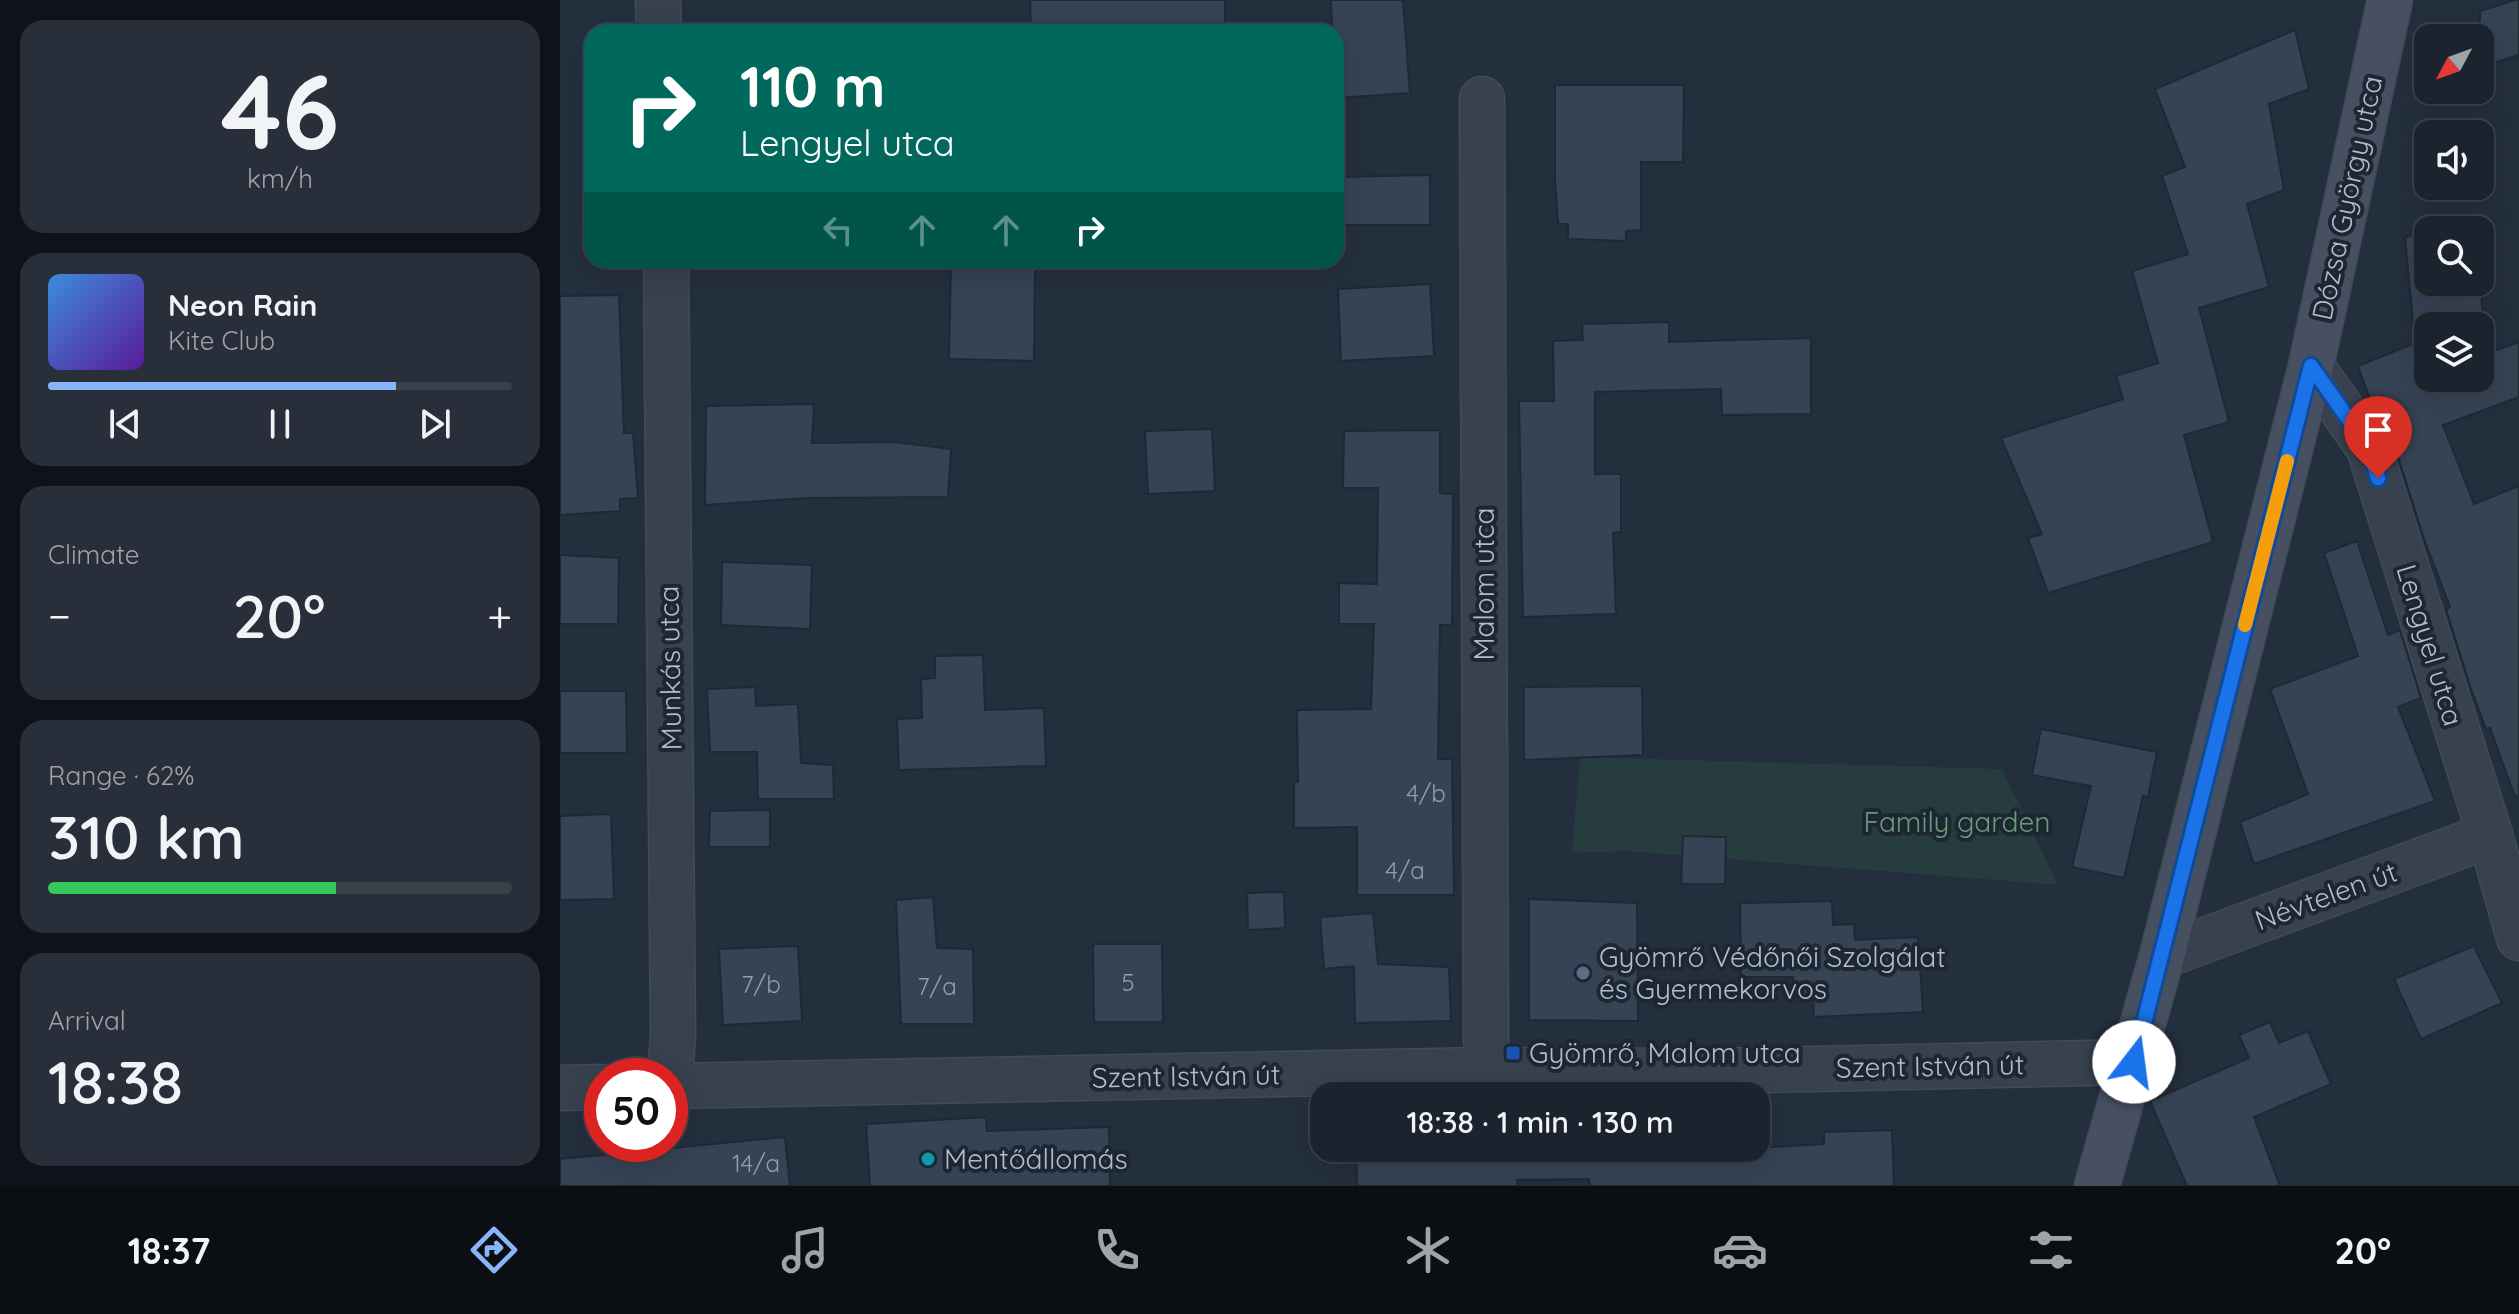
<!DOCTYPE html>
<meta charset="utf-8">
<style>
:root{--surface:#1b232e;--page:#282f3a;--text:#f1f3f6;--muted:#a0a4aa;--line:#39404a;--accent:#8ab4f8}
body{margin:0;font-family:Quicksand,sans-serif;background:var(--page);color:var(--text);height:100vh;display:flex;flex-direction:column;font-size:30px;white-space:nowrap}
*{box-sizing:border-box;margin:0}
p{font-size:26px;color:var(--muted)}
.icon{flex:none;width:44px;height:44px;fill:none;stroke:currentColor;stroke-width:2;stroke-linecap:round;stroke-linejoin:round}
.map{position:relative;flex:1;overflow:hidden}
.panel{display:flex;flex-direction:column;gap:20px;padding:20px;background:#0f1319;width:560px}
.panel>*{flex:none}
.hud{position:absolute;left:24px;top:24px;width:760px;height:244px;border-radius:24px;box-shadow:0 8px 32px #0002,0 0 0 2px var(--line);background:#00695c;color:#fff;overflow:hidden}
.needle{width:52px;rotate:229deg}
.tools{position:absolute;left:1854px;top:24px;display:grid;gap:16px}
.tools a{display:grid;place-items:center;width:80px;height:80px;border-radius:16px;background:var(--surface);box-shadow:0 8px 32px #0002,0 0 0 2px var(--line);font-size:40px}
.speed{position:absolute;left:24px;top:1058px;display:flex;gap:16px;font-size:40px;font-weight:700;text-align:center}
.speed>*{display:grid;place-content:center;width:104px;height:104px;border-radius:50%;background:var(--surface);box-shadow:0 8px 32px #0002,0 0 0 2px var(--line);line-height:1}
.speed .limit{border:12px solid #d22;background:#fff;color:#111}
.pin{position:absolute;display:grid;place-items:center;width:68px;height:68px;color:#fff;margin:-82px -34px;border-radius:50% 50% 50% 0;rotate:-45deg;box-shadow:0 0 8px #0007}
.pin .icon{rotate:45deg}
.me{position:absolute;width:88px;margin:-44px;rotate:15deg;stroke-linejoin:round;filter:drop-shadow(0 0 6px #0008)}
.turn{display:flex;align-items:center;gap:28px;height:168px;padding:0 24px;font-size:36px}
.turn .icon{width:104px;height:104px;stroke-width:2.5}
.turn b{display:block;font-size:56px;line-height:68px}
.lanes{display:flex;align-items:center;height:76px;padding:0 24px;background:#0003;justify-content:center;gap:40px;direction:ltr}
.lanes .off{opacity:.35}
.big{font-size:60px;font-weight:600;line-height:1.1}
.panel .widget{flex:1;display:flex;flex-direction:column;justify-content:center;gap:12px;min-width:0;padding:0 28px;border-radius:24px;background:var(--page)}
.panel .dial{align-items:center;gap:0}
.dial b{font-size:104px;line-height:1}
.song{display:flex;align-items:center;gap:24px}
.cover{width:96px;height:96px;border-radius:12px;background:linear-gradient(135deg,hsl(210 70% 55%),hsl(270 70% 35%))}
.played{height:8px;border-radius:4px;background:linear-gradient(90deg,var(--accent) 75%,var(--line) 75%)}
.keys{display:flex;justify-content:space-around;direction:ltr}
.heat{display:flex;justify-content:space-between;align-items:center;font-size:44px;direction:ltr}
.charge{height:12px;border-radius:6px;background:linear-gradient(90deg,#34c759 62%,var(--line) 0)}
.trip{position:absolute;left:750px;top:1082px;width:460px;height:80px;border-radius:24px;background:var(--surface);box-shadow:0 8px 32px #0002,0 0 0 2px var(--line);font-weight:600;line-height:80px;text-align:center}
.tabs{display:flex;height:128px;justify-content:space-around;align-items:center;background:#0b0e12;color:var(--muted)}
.tabs .icon{width:56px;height:56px}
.tabs .current{color:var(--accent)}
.tabs b{font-size:36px;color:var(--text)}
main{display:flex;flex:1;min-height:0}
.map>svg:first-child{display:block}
.green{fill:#263c3f}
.building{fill:#364354;stroke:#1f2835;stroke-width:2;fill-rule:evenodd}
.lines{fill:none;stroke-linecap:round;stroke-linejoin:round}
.minor-casing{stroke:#414a57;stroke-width:47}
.tertiary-casing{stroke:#414a57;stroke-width:47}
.secondary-casing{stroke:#414a57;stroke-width:47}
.minor{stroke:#38414e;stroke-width:44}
.tertiary{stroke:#38414e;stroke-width:44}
.secondary{stroke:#465061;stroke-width:44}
.route-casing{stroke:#114b97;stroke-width:20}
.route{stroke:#1a73e8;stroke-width:14}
.slow{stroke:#f59e0b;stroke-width:14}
.service-dot{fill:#5c6f8a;stroke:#1d2633;stroke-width:3}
.transit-dot{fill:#1a4fb4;stroke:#1d2633;stroke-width:3}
.culture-dot{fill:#0f9aa8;stroke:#1d2633;stroke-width:3}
.labels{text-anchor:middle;stroke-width:8;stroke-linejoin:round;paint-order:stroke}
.number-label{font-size:24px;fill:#929caa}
.street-label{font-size:28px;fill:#b4bcc9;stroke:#1d2633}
.park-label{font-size:28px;fill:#6b9a76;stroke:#1d2633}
.poi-label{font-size:28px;fill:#b4bcc9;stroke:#1d2633;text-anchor:start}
</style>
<main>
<section class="panel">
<div class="widget dial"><b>46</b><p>km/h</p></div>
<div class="widget">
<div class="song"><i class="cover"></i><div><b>Neon Rain</b><p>Kite Club</p></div></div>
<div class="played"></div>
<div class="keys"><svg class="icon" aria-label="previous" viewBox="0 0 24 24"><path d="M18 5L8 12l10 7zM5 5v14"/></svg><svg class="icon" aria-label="pause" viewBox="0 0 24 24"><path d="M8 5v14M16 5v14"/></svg><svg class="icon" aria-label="next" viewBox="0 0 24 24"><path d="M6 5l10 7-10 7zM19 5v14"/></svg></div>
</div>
<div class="widget"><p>Climate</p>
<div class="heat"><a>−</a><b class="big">20°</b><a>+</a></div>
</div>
<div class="widget"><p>Range · 62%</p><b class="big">310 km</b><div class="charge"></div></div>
<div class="widget"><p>Arrival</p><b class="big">18:38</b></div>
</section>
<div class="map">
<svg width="1959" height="1186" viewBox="0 0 1959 1186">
<rect width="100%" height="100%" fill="#242f3e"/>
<path class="green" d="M 1020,757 L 1442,769 L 1498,885 L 1066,851 L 1012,853 Z"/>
<g class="building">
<path d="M 470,0 L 665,0 L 665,32 L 471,32 Z"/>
<path d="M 771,0 L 843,0 L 850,93 L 776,98 L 776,32 L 772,32 Z"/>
<path d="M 1955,0 L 1959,0 L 1959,55 L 1920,67 L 1920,11 Z"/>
<path d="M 1735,30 L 1749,89 L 1709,104 L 1724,190 L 1687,204 L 1709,287 L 1639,308 L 1669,422 L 1624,435 L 1653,542 L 1488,593 L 1468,538 L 1482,534 L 1441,438 L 1563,399 L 1556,376 L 1598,363 L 1572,271 L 1628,254 L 1602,176 L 1625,167 L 1595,89 Z"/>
<path d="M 995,85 L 1124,85 L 1123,162 L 1081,162 L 1081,230 L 1066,231 L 1066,241 L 1008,239 L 1008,224 L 998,224 L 995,181 Z"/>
<path d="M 870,175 L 870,225 L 776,225 L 776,177 Z"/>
<path d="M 1917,215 L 1918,230 L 1868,230 L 1868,282 L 1920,282 L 1920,273 L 1925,354 L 1959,342 L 1959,397 L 1883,425 L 1914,504 L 1959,486 L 1959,796 L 1955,797 L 1930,728 L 1926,729 L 1910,686 L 1886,609 L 1890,607 L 1864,539 L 1833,441 L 1816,415 L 1798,366 L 1855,343 L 1845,238 L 1860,231 L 1859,221 ZM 1868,326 L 1920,326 L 1920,378 L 1868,378 Z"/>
<path d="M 391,260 L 475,260 L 474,361 L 389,359 Z"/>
<path d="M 870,284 L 874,356 L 781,361 L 778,289 Z"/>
<path d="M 59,295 L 64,433 L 73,433 L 78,498 L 60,499 L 60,511 L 0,515 L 0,296 Z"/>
<path d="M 1109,322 L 1109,342 L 1251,338 L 1251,414 L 1162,415 L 1161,389 L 1035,392 L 1035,474 L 1061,474 L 1061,532 L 1053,533 L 1056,614 L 963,617 L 959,401 L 994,401 L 993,341 L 1023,340 L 1022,324 Z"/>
<path d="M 254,404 L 252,443 L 334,442 L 391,449 L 388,497 L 248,498 L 145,505 L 146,406 Z"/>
<path d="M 652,429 L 655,491 L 588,494 L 585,431 Z"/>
<path d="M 880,430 L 880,493 L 893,494 L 892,625 L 880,625 L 878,759 L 892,759 L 894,895 L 797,895 L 797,827 L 734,828 L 734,782 L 738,782 L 737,710 L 811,709 L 814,624 L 779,624 L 779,583 L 817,584 L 818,488 L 783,488 L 784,431 Z"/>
<path d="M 1797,541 L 1828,635 L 1840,630 L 1861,698 L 1838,707 L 1875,801 L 1694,864 L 1680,822 L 1748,794 L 1710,689 L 1798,656 L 1764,553 Z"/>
<path d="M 0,555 L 59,558 L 58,624 L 0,624 Z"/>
<path d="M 162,562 L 252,565 L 250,629 L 161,625 Z"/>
<path d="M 423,655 L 425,710 L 484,708 L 486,766 L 339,770 L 337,719 L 362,718 L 361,679 L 375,678 L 375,656 Z"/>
<path d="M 1082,686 L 1083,755 L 964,760 L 964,687 Z"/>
<path d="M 195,687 L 196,706 L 238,704 L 241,763 L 273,765 L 274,799 L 198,799 L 197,752 L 150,752 L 147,689 Z"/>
<path d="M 0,691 L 66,691 L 67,753 L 0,753 Z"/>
<path d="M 1481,729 L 1597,752 L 1588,797 L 1583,796 L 1564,878 L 1512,867 L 1531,786 L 1472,775 Z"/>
<path d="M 210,810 L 210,847 L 149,847 L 150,811 Z"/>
<path d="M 51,814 L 54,899 L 0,900 L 0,816 Z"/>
<path d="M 1123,836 L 1166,837 L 1165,884 L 1121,884 Z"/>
<path d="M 724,892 L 725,928 L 688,930 L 687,893 Z"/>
<path d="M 373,897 L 377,948 L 413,949 L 414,1024 L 341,1024 L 336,900 Z"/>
<path d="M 969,899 L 1077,903 L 1078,1021 L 969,1020 Z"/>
<path d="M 1272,901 L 1273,925 L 1294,924 L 1295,940 L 1358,937 L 1363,1012 L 1254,1017 L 1253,996 L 1235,997 L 1233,977 L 1181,977 L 1180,903 Z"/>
<path d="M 813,913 L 818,964 L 889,967 L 891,1021 L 795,1023 L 794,966 L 764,969 L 760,917 Z"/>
<path d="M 533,944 L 602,944 L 603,1022 L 534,1022 Z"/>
<path d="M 238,946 L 242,1021 L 163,1025 L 159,949 Z"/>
<path d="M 1914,946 L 1942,1003 L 1861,1039 L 1834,979 Z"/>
<path d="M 1710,1022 L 1719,1043 L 1748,1031 L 1771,1084 L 1694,1117 L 1720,1186 L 1627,1186 L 1590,1101 L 1689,1058 L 1679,1035 Z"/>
<path d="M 426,1117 L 427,1131 L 549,1127 L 550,1186 L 310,1186 L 306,1124 Z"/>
<path d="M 1332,1130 L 1334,1186 L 1030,1186 L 1029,1179 L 957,1180 L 957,1186 L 797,1186 L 796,1148 L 1196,1148 L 1264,1144 L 1264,1132 Z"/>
<path d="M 225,1137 L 230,1186 L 0,1186 L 0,1159 Z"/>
</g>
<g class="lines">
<g class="minor-casing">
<g id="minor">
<path d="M 98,0 L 99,32"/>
<path d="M 922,99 L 926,1041 L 928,1070"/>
<path d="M 106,260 L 113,1035 L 110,1076"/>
<path d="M 1751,366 L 1809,448 L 1930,835 L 1959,938"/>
<path d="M 1602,956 L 1930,835"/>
</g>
</g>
<g class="tertiary-casing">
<g id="tertiary">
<path d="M 110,1086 L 928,1070 L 1156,1071 L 1574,1062"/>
<path d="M 0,1088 L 42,1087"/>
</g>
</g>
<g class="secondary-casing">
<path id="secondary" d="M 1537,1186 L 1602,956 L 1751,366 L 1830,0"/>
</g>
<use href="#minor" class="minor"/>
<use href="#tertiary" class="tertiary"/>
<use href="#secondary" class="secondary"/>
</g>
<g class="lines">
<g class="route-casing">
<path id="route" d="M 1574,1062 L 1751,366 L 1809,448 L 1818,478"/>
</g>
<use href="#route" class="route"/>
<path class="slow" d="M 1685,625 L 1727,461"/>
</g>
<circle class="service-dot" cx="1023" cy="973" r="8"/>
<rect class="transit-dot" x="945" y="1045" width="16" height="16" rx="4"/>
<circle class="culture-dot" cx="368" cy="1159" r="8"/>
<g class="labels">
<g class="number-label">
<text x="866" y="802">4/b</text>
<text x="845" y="879">4/a</text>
<text x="568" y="991">5</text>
<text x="201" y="993">7/b</text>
<text x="377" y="995">7/a</text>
<text x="196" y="1172">14/a</text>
</g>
<g class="street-label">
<text transform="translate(1787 198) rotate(-78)" y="10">Dózsa György utca</text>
<text transform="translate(924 584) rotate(-90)" y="10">Malom utca</text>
<text transform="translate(1870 645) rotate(73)" y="10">Lengyel utca</text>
<text transform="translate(110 668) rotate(-91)" y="10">Munkás utca</text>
<text transform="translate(1766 896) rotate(-20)" y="10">Névtelen út</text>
<text transform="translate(1370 1066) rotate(-1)" y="10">Szent István út</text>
<text transform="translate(626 1076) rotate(-1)" y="10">Szent István út</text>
</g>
<g class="park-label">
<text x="1397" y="832">Family garden</text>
</g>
<g class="poi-label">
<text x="1039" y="967">Gyömrő Védőnői Szolgálat<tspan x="1039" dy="32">és Gyermekorvos</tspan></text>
<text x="969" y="1063">Gyömrő, Malom utca</text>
<text x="384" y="1169">Mentőállomás</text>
</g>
</g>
</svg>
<div class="tools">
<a><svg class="needle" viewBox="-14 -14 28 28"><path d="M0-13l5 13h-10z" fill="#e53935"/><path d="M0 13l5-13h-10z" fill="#a0a4aa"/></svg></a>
<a><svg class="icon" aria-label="sound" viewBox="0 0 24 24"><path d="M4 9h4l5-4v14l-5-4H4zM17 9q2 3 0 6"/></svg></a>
<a><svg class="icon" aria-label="search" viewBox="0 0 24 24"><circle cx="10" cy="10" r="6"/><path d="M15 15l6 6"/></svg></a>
<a><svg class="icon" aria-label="layers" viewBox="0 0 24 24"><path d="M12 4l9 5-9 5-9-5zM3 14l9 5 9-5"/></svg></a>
</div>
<div class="speed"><div class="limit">50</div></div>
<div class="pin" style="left:1818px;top:478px;background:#d93025"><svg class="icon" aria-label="arrive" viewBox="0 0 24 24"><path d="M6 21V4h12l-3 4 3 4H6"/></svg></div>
<svg class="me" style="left:1574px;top:1062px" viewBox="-20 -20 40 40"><circle r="19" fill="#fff"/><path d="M0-13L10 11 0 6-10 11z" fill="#1a73e8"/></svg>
<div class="trip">18:38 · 1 min · 130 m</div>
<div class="hud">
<div class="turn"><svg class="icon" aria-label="right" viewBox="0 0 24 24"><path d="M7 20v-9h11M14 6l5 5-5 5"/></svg><div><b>110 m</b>Lengyel utca</div></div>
<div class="lanes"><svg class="icon off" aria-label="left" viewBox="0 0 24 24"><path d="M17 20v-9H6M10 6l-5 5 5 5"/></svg><svg class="icon off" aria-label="ahead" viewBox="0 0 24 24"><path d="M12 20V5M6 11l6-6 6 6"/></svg><svg class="icon off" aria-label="ahead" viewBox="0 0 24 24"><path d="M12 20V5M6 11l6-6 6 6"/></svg><svg class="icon" aria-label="right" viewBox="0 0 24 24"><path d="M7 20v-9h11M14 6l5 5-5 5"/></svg></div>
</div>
</div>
</main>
<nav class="tabs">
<b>18:37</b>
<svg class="icon current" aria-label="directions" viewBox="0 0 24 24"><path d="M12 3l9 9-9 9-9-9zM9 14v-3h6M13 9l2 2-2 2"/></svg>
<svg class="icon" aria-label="music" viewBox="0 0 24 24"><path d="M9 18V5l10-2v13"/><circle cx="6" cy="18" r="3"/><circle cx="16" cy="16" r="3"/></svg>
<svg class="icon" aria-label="phone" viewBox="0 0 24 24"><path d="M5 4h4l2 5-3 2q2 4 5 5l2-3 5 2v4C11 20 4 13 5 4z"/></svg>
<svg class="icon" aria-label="climate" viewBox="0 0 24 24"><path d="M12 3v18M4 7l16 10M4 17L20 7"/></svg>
<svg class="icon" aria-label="car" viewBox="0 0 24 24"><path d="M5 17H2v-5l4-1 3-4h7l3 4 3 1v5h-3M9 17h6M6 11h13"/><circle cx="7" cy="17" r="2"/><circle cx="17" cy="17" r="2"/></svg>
<svg class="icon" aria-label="filters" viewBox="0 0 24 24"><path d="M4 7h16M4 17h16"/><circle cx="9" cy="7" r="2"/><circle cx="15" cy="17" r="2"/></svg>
<b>20°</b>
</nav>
